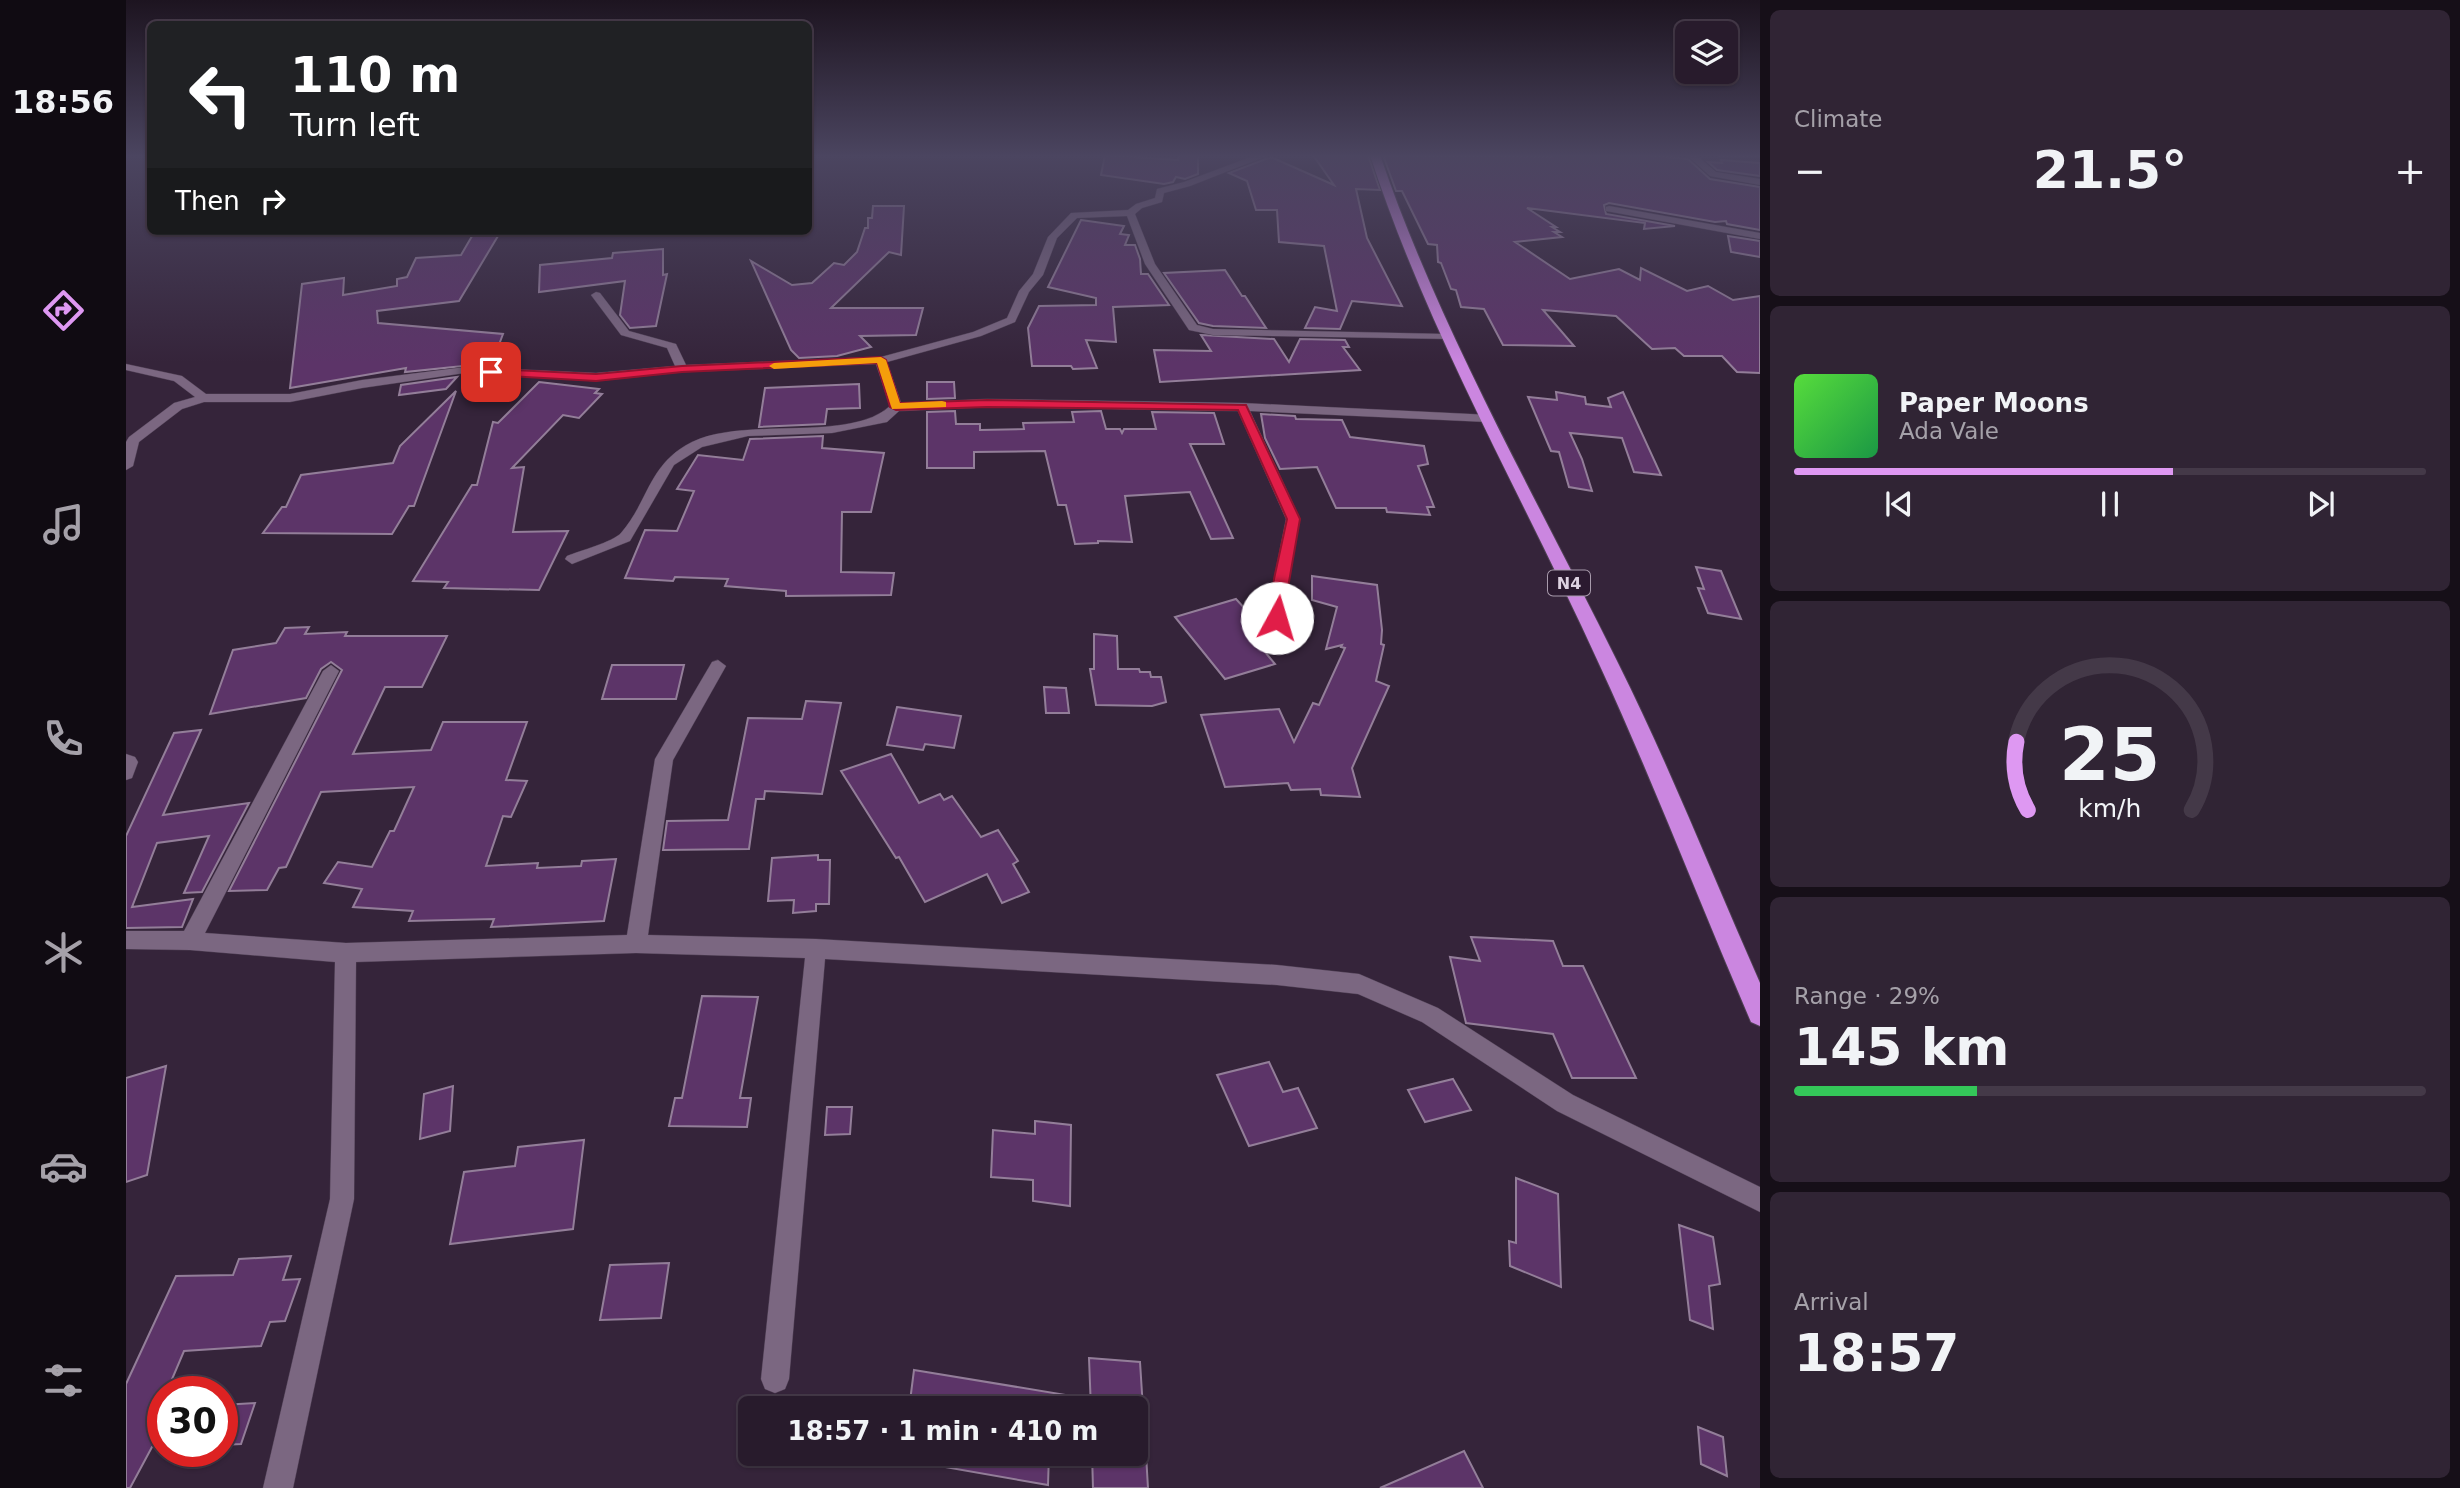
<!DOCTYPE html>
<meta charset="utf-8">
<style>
:root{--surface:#281b2c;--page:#302434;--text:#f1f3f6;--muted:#a5a1a9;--line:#443948;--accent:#de98f2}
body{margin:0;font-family:"DejaVu Sans",sans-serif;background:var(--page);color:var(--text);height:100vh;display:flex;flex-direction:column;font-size:26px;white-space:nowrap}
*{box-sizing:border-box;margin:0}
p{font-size:23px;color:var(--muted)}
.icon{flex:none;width:38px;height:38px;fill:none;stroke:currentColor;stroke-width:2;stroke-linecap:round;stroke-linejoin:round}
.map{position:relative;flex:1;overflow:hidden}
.drawer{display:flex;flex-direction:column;gap:10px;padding:10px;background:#160f18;width:700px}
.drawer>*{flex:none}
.hud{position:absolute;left:21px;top:21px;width:665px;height:214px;border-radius:10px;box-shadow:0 2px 5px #0004,0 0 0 2px var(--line);background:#202124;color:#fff;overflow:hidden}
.controls{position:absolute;left:1549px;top:21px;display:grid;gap:14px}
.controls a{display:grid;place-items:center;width:63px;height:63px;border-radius:10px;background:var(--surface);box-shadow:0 2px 5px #0004,0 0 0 2px var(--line);font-size:35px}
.speed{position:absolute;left:21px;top:1376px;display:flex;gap:14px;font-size:35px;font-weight:700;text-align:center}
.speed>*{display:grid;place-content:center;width:91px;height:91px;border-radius:50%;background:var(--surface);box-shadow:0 2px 5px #0004,0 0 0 2px var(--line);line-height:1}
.speed .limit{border:10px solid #d22;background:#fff;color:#111}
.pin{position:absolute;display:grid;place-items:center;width:60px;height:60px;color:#fff;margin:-30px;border-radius:14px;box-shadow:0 4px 10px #0006}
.me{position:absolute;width:77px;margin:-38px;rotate:6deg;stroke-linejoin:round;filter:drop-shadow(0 0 5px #0008)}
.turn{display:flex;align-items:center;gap:24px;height:147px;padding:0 28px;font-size:32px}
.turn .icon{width:91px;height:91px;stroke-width:2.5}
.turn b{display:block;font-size:49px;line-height:60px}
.then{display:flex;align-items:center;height:66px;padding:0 28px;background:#0003;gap:14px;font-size:26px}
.big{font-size:52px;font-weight:700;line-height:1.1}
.drawer .widget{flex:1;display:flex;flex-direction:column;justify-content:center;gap:10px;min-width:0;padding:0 24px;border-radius:10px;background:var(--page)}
.drawer .dial{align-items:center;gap:0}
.dial svg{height:182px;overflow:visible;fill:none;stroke:var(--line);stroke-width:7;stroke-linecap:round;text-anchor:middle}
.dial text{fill:var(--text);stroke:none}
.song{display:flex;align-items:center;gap:21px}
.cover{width:84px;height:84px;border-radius:10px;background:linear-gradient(135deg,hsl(110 70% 55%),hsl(140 70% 35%))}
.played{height:7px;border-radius:4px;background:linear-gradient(90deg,var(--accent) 60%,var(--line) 60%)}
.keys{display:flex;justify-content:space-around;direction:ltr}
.heat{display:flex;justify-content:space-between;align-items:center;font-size:38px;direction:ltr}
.charge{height:10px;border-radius:5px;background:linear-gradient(90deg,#34c759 29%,var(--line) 0)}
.trip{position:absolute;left:612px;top:1396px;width:410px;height:70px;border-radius:10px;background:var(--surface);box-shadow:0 2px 5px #0004,0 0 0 2px var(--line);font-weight:700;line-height:70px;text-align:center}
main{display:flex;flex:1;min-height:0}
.dock{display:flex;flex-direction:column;width:126px;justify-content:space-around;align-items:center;background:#100b12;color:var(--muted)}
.dock .icon{width:49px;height:49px}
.dock .on{color:var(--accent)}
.dock b{font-size:32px;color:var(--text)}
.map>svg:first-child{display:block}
.building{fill:#5c3468;stroke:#937e99;stroke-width:2}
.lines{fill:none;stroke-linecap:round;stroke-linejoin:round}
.street-casing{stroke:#4e3f53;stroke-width:1}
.highway-casing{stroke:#4e3f53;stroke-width:2}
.street{fill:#7b6781;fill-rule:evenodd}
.highway{fill:#cb86e0;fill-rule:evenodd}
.route{fill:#e11d48;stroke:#92132f;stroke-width:2}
.slow{fill:#f59e0b}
.labels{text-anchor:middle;stroke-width:7;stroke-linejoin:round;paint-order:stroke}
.shield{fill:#2b1a30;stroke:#a89bac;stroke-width:2}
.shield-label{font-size:16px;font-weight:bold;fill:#ddd2e1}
</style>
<main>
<nav class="dock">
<b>18:56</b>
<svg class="icon on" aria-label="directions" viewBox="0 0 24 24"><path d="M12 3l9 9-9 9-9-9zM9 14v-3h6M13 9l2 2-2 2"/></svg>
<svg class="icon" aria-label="music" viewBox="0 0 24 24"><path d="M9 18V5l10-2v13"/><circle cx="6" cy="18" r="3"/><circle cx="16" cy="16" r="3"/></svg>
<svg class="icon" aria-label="phone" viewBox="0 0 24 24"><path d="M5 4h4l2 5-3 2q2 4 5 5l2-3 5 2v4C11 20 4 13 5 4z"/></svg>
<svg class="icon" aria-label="climate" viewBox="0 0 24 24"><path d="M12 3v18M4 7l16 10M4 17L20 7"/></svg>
<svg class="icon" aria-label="car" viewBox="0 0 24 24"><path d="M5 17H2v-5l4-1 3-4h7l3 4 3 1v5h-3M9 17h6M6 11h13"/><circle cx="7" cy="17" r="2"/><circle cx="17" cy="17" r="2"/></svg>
<svg class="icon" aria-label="filters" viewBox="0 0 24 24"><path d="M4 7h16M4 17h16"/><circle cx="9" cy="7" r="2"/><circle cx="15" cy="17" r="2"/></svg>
</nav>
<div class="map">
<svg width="1634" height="1488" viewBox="0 0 1634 1488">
<rect width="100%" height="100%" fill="#35243a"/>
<g class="building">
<path d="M 979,155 L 1052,160 L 1053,155 L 1072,155 L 1072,174 L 1059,179 L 1050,177 L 1047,182 L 1038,184 L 975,175 Z"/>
<path d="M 1187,155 L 1242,155 L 1254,190 L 1230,189 L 1241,238 L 1276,306 L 1226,301 L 1214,329 L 1179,328 L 1189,307 L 1211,311 L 1198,246 L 1153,242 L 1151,210 L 1130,210 L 1121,181 L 1103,173 L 1145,157 L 1208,185 Z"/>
<path d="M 1257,155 L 1426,157 L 1426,155 L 1522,155 L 1562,159 L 1584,179 L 1634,187 L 1634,230 L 1601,224 L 1600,221 L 1589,222 L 1483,203 L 1478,205 L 1480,214 L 1549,226 L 1518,229 L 1519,223 L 1401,208 L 1430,227 L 1426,227 L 1434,232 L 1428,232 L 1436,237 L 1389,242 L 1444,279 L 1493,269 L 1514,280 L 1515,268 L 1561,291 L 1582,286 L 1607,300 L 1634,296 L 1634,373 L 1611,372 L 1596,356 L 1558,356 L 1549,348 L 1526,349 L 1490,316 L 1417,310 L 1448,346 L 1377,345 L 1358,309 L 1335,307 L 1330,290 L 1325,289 L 1315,263 L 1312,262 L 1311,245 L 1302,244 L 1276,191 L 1270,191 Z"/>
<path d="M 1595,160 L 1634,163 L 1634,176 L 1591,170 L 1582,162 L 1596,163 Z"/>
<path d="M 747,206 L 778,206 L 775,255 L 763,252 L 705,308 L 797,308 L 790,335 L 734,336 L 745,347 L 711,356 L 673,358 L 665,350 L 625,261 L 666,285 L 686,283 L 708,263 L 718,265 L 731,252 L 739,228 L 742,228 L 742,218 L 746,218 Z"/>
<path d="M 955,220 L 998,226 L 994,234 L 1003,235 L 999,245 L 1009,245 L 1014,259 L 1015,274 L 1022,274 L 1043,305 L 987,307 L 990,342 L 960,340 L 971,368 L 947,369 L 945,366 L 906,366 L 902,328 L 913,306 L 970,305 L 970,298 L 922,287 Z"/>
<path d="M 349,231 L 375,231 L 333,301 L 251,311 L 252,323 L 377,334 L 366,363 L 279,372 L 280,368 L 164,388 L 176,284 L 218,278 L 217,295 L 271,286 L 271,279 L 281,277 L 290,258 L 335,255 Z"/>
<path d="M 1602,236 L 1634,241 L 1634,257 L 1605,252 Z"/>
<path d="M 537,249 L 537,275 L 541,274 L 530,326 L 504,328 L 494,315 L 499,281 L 413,292 L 414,265 L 486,258 L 487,253 Z"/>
<path d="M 1099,270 L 1116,296 L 1119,296 L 1140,328 L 1087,326 L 1073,323 L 1038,273 Z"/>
<path d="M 1075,335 L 1148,339 L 1163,362 L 1174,339 L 1219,340 L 1223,347 L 1217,347 L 1234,370 L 1034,382 L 1028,350 L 1085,351 Z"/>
<path d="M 331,377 L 320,389 L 273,395 L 275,385 Z"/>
<path d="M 413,382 L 473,389 L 469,393 L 476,394 L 453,418 L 437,415 L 386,468 L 398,467 L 387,532 L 442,531 L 413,590 L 318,588 L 322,582 L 287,581 L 346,485 L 351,485 L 367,422 L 372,423 Z"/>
<path d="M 801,382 L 828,382 L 829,398 L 801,399 Z"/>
<path d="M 733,384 L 734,408 L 701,409 L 699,424 L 633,427 L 639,388 Z"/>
<path d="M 330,391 L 288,506 L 283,506 L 266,534 L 137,533 L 156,507 L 160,507 L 175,475 L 267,463 L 274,446 Z"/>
<path d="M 1430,392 L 1459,397 L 1460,404 L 1485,407 L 1482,398 L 1497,392 L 1535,475 L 1508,472 L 1496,438 L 1444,433 L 1456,459 L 1466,491 L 1443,487 L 1433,452 L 1425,451 L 1402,397 L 1431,400 Z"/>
<path d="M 829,411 L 830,424 L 854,424 L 854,430 L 898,429 L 897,423 L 948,422 L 946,412 L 975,411 L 980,429 L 994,429 L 996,433 L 998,429 L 1030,429 L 1026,412 L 1088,413 L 1098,444 L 1064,444 L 1107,538 L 1085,539 L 1064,492 L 999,496 L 1006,542 L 972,541 L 972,543 L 949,544 L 940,505 L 932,505 L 919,451 L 848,452 L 848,468 L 801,468 L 801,412 Z"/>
<path d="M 1135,414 L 1169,416 L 1170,419 L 1216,420 L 1224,437 L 1298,446 L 1302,464 L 1292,466 L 1308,507 L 1301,507 L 1304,515 L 1261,512 L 1260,508 L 1210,508 L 1191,467 L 1154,469 L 1139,438 Z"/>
<path d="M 697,436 L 696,448 L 758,453 L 745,512 L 716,512 L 715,572 L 768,573 L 765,595 L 660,596 L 660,591 L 599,586 L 602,579 L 549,577 L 547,581 L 499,578 L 519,530 L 551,531 L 568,491 L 551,489 L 572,455 L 617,460 L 624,439 Z"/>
<path d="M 1570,567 L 1595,571 L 1615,619 L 1582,613 L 1572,588 L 1578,589 Z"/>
<path d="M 1186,576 L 1251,585 L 1256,630 L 1255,644 L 1258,645 L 1250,681 L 1263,686 L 1226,768 L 1234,797 L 1195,795 L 1194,789 L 1165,790 L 1162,783 L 1099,787 L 1075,715 L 1153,709 L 1168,742 L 1187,703 L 1193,705 L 1219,648 L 1215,647 L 1216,645 L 1200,649 L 1211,607 L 1186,600 Z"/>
<path d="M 1110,599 L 1132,623 L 1118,627 L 1149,664 L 1099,679 L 1049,617 Z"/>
<path d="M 183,627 L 179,634 L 221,632 L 219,636 L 321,636 L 296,687 L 259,687 L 227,754 L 305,750 L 317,722 L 401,722 L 380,780 L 401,781 L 385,817 L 377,816 L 360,866 L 412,863 L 411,868 L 455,866 L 456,861 L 490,859 L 478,921 L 365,927 L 368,919 L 283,921 L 287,911 L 227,907 L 236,889 L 198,883 L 212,862 L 246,867 L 264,831 L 268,831 L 288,787 L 195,792 L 160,867 L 153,868 L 141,890 L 103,891 L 216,670 L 205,662 L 195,669 L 180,698 L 84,714 L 107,650 L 150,643 L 159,628 Z"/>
<path d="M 968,634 L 991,636 L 992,669 L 1013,669 L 1014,672 L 1024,672 L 1025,677 L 1035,677 L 1040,702 L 1026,706 L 970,705 L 964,669 L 968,669 Z"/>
<path d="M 486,665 L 558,665 L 550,699 L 476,699 Z"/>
<path d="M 918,687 L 940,688 L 943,713 L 920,713 Z"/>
<path d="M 680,701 L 715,703 L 696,794 L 639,791 L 638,799 L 630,799 L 623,849 L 537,850 L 541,821 L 602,820 L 622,718 L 676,719 Z"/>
<path d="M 771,707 L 835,716 L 828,748 L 799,744 L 797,750 L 761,745 Z"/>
<path d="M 75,730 L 37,815 L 123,803 L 76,892 L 58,893 L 83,836 L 31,843 L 6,907 L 67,899 L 56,927 L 0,928 L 0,836 L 48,733 Z"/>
<path d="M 765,754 L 793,803 L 814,794 L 818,800 L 826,796 L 855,837 L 872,830 L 892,861 L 887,864 L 903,892 L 876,903 L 861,874 L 799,902 L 773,857 L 770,858 L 715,771 Z"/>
<path d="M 692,855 L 692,860 L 704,860 L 703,904 L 690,904 L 690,911 L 667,913 L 668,900 L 642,901 L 646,858 Z"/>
<path d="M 1345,937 L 1427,941 L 1437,966 L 1457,966 L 1510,1078 L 1446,1078 L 1427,1034 L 1340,1023 L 1324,957 L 1354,961 Z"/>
<path d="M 576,996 L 632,997 L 614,1098 L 625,1098 L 621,1127 L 543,1126 L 549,1098 L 556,1098 Z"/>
<path d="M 1143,1062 L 1157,1092 L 1172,1088 L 1191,1128 L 1123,1146 L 1091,1075 Z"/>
<path d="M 40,1066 L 21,1175 L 0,1182 L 0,1078 Z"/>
<path d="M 1327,1079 L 1345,1110 L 1299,1122 L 1282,1090 Z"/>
<path d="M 327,1086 L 324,1131 L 294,1139 L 298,1094 Z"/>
<path d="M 701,1107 L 726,1107 L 724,1134 L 699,1135 Z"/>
<path d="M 909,1121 L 945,1125 L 944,1206 L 907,1201 L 907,1180 L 865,1177 L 867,1130 L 909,1134 Z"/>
<path d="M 458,1140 L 447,1229 L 324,1244 L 338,1172 L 389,1166 L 392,1147 Z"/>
<path d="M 1390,1178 L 1432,1194 L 1435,1287 L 1384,1266 L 1383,1241 L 1390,1243 Z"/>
<path d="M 1553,1225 L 1587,1237 L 1594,1284 L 1583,1286 L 1587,1329 L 1564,1320 Z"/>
<path d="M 165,1256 L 157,1280 L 174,1279 L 159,1321 L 144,1322 L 135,1346 L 58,1351 L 41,1391 L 37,1391 L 37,1446 L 26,1447 L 4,1488 L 0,1488 L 0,1384 L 50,1276 L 107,1275 L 113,1259 Z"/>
<path d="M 543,1263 L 535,1318 L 474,1320 L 484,1265 Z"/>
<path d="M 963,1358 L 1014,1362 L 1017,1409 L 965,1409 Z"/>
<path d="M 788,1370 L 952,1397 L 951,1409 L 783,1409 Z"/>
<path d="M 129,1403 L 115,1444 L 96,1445 L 96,1405 Z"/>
<path d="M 1572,1427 L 1597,1437 L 1601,1476 L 1575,1464 Z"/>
<path d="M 1338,1451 L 1357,1488 L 1254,1488 Z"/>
<path d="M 814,1454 L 923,1454 L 922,1485 L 813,1466 Z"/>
<path d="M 966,1454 L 1020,1454 L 1022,1488 L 967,1488 Z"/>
</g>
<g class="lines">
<g class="street-casing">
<g id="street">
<path d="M 1130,155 L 1143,155 L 1064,186 L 1038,193 L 1036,202 L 1016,208 L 1009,214 L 1029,264 L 1071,325 L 1087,329 L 1320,334 L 1326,337 L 1324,339 L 1087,335 L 1063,330 L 1019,264 L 1001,216 L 951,218 L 931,238 L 917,275 L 903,292 L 889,322 L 855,336 L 761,362 L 775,403 L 861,399 L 1116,403 L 1365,415 L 1367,418 L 1361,422 L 1124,411 L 1174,519 L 1162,579 L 1159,618 L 1151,623 L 1143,618 L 1148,579 L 1160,519 L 1112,411 L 861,407 L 773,411 L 761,422 L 706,433 L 622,436 L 576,447 L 548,465 L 504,541 L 446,564 L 439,559 L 441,556 C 453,551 487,542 495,533 C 523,501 522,464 566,442 C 620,416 724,443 764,406 L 750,364 L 556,372 L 470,381 L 339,373 L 236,388 L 164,402 L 78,402 L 56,409 L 13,442 L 7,466 L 0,470 L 0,442 L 3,437 L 48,403 L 69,397 L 48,381 L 0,370 L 0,364 L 56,376 L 80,394 L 164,394 L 236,380 L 339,367 L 470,373 L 549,366 L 541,348 L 495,335 L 465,295 L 470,292 L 474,293 L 503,331 L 550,344 L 560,365 L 755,357 L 847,332 L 881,318 L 893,291 L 907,274 L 922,237 L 945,213 L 1002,210 L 1010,204 L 1029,198 L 1031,189 L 1058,182 Z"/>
<path d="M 1561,155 L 1570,155 L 1590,172 L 1634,179 L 1634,185 L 1584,176 Z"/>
<path d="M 1590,155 L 1634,155 L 1634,157 L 1594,157 Z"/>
<path d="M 1483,206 L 1634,233 L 1634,239 L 1480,211 L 1480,207 Z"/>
<path d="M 592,660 L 600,666 L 547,760 L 522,935 L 690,939 L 1151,965 L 1233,974 L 1312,1008 L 1447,1095 L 1634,1187 L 1634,1212 L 1431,1111 L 1296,1022 L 1232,994 L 1151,985 L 699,959 L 663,1379 L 659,1389 L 649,1393 L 639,1389 L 635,1379 L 679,958 L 510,953 L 230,962 L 228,1199 L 167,1488 L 137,1488 L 204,1199 L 209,962 L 64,950 L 0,949 L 0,931 L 58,931 L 197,671 L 205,665 L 213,671 L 79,933 L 220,943 L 501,935 L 529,759 L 586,662 Z"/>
<path d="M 0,754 L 9,757 L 12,762 L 6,778 L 0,780 Z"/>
</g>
</g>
<g class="highway-casing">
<path id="highway" d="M 1244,155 L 1254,155 C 1315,333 1409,495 1492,663 C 1544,767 1587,877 1634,983 L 1634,1026 L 1625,1022 C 1574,904 1528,783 1474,666 C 1396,494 1303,336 1244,155 Z"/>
</g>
<use href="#street" class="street"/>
<use href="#highway" class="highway"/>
</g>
<linearGradient id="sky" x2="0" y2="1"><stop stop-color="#1d1420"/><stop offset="0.43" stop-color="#4b4560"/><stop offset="1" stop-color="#4b4560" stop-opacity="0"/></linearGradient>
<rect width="1634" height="363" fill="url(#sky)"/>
<path class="route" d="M 755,357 L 760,360 L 774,403 L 861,400 L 1120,405 L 1174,519 L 1156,622 L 1151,623 L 1144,618 L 1148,579 L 1161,519 L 1112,410 L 861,407 L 770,410 L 764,407 L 751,363 L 556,372 L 470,381 L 365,375 L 360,372 L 365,369 L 470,374 L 556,366 Z"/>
<path class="slow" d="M 755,357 L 760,360 L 774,403 L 816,401 L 820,402 L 820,407 L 766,409 L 751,363 L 648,369 L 643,366 L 648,363 Z"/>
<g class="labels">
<rect class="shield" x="1422" y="570.5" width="42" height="25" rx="5"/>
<g class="shield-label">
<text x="1443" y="589">N4</text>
</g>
</g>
</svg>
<div class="controls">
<a><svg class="icon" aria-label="layers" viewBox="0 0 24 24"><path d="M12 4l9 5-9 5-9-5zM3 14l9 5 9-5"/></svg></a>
</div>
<div class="speed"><div class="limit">30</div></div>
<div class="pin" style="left:365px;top:372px;background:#d93025"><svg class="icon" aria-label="arrive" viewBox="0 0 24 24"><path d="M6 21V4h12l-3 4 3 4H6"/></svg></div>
<svg class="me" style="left:1151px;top:618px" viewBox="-20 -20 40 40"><circle r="19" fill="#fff"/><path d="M0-13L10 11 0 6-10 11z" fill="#e11d48"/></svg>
<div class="trip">18:57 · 1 min · 410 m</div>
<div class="hud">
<div class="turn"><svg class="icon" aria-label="left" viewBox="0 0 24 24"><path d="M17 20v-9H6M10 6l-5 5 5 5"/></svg><div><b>110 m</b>Turn left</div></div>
<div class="then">Then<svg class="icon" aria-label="right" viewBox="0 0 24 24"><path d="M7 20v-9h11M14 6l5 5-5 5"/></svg></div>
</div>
</div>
<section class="drawer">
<div class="widget"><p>Climate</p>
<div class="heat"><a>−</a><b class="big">21.5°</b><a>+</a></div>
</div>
<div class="widget">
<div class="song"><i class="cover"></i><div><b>Paper Moons</b><p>Ada Vale</p></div></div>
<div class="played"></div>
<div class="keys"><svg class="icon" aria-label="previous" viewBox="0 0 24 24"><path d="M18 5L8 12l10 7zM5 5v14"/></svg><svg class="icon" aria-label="pause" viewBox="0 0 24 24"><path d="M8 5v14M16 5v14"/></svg><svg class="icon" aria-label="next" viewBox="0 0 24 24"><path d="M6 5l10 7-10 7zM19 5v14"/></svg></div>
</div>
<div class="widget dial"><svg viewBox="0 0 100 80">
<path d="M14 69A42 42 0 1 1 86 69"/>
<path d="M14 69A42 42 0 0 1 9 39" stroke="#de98f2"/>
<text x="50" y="56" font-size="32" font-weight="700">25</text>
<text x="50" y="72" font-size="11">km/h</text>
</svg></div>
<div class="widget"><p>Range · 29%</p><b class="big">145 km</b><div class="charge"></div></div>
<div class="widget"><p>Arrival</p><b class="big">18:57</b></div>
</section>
</main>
